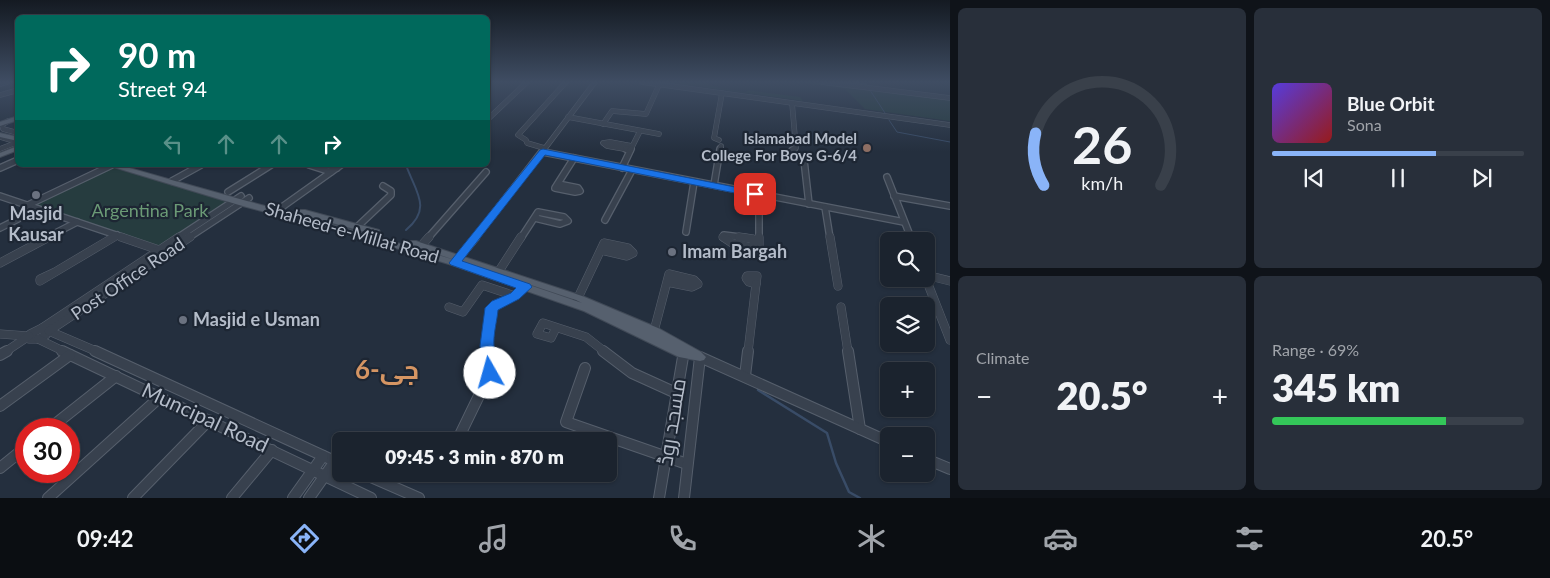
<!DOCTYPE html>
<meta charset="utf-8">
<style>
:root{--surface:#1b232e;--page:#282f3a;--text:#f1f3f6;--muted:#a0a4aa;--line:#39404a;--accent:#8ab4f8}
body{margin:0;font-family:Lato,Cairo,sans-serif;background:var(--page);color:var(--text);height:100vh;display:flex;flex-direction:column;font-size:19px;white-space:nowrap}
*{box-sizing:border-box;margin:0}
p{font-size:16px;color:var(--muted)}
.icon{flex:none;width:28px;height:28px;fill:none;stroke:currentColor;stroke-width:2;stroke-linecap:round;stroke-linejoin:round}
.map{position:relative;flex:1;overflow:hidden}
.panel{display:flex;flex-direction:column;gap:8px;padding:8px;background:#0f1319;width:600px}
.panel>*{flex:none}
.top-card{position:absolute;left:15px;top:15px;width:475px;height:152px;border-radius:8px;box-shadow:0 1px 4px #0004,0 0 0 1px var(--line);background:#00695c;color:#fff;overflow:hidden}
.buttons{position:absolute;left:880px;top:232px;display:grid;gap:10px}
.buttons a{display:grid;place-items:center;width:55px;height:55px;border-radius:8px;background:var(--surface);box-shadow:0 1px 4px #0004,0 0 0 1px var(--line);font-size:25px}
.speed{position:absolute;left:15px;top:418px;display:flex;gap:10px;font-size:25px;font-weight:700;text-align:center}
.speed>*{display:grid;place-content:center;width:65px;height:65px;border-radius:50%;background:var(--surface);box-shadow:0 1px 4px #0004,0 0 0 1px var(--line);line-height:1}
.speed .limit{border:8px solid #d22;background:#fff;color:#111}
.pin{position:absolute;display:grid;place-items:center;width:42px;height:42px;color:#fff;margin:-21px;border-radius:10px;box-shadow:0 2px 8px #0006}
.me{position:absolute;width:55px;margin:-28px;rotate:353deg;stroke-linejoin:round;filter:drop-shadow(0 0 4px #0008)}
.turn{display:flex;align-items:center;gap:18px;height:105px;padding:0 20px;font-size:22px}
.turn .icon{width:65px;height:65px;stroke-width:2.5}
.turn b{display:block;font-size:35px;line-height:42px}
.lanes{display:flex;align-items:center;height:48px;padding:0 20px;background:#0003;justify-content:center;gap:25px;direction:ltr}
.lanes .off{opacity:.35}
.big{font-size:38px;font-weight:800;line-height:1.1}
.panel .card{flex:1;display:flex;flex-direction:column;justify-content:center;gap:8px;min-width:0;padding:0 18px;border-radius:8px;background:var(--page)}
.panel .dial{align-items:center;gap:0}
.dial svg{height:130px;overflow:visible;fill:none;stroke:var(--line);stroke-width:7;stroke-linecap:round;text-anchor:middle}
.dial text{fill:var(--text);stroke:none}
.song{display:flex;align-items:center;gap:15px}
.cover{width:60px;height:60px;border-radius:8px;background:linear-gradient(135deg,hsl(250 70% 55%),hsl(0 70% 35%))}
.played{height:5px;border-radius:2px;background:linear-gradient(90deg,var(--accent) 65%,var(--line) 65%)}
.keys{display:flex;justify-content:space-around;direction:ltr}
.heat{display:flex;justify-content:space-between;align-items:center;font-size:28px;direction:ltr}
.charge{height:8px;border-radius:4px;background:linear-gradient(90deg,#34c759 69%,var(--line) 0)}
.panel .tiles{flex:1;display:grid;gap:8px;grid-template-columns:repeat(2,1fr)}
.trip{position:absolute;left:332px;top:432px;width:285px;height:50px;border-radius:8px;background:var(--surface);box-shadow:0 1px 4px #0004,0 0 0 1px var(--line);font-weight:800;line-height:50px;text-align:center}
.tab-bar{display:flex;height:80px;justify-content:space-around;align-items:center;background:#0b0e12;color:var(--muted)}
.tab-bar .icon{width:35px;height:35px}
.tab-bar .selected{color:var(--accent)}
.tab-bar b{font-size:22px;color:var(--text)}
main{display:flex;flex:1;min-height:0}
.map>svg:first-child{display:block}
.green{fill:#263c3f}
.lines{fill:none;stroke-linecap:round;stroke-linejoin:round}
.stream-far2{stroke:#394c67;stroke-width:1}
.stream-far1{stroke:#394c67;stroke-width:2}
.stream{stroke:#394c67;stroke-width:2.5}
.minor-far3-casing{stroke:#565f6c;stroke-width:5.5}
.minor-far2-casing{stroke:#565f6c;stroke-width:8}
.minor-far1-casing{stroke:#565f6c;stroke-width:9}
.minor-casing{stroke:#565f6c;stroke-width:12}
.major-casing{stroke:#414a57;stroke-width:2}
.minor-far3{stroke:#38414e;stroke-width:4.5}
.minor-far2{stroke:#38414e;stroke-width:5.5}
.minor-far1{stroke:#38414e;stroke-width:8}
.minor{stroke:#38414e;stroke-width:10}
.major{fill:#56606e;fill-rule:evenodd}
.route{fill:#1a73e8;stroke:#114b97}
.education-dot{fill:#8d6e63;stroke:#1d2633;stroke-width:2}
.worship-dot{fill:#6b7280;stroke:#1d2633;stroke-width:2}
.labels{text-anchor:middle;stroke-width:4.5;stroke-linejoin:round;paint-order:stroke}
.far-poi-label{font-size:15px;font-weight:bold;fill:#b4bcc9;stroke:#1d2633;text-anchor:end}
.park-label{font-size:18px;fill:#6b9a76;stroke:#1d2633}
.poi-label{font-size:18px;font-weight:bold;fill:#b4bcc9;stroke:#1d2633;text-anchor:start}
.street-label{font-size:18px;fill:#b4bcc9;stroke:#1d2633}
.near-street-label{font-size:21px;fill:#b4bcc9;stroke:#1d2633}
.near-district-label{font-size:26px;font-weight:bold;fill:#d59563;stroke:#1d2633}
</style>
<main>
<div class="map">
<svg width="950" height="498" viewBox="0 0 950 498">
<rect width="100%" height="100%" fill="#242f3e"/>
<g class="green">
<path d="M 666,82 L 702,82 L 719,88 L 746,92 L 748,90 L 800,97 L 803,101 Z"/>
<path d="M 797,82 L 811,82 L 950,100 L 950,121 L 865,109 L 845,89 Z"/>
<path d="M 110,167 L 230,201 L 158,247 L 32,205 Z"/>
</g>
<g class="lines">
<g class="stream-far2">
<path d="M 855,82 L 866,84 L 885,113"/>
<path d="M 889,120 L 897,132 L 950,142"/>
</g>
<path class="stream-far1" d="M 406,165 C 415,191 433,208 406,230"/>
<path class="stream" d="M 758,390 L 827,433 L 836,463 L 849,492 L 860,498"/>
<g class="minor-far3-casing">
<g id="minor-far3">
<path d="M 642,82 L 950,125"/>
<path d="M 822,82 L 950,98"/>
<path d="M 0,84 L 7,82"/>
<path d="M 0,95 L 18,90"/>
<path d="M 792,103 L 796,148 L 792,151"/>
<path d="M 568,117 L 659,134"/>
<path d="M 488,119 L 527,82"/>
<path d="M 8,121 L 2,125 L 3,129 L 18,133"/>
<path d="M 603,124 L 612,111 L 646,114 L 659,85"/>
<path d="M 0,137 L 17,142"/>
<path d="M 719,140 L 714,138 L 722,93"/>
<path d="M 544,148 L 527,143 L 526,140 L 518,135 L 566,82"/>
<path d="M 0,149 L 18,142"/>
<path d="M 630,150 L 607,146 L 603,143 L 610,142 L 632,146"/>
<path d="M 543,151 L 595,82"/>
<path d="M 630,151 L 640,131"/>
<path d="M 720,151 L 721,146"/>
</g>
</g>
<g class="minor-far2-casing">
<g id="minor-far2">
<path d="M 626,149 L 630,150"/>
<path d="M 543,152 L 904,222"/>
<path d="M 790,152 L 794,149"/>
<path d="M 804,160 L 809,204"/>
<path d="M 309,165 L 331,172"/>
<path d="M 326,165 L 337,168"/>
<path d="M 0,168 L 18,160"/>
<path d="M 622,168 L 631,149"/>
<path d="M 887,177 L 911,238"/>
<path d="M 172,181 L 201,165"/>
<path d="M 558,184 L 578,188 L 580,191 L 575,192 L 555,188 L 574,158"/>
<path d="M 714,185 L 720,149"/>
<path d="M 228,192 L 271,165"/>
<path d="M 759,195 L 759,238"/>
<path d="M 0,196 L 125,238"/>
<path d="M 894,196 L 950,206"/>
<path d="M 28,205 L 112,165"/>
<path d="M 282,207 L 341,165"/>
<path d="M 825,207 L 830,238"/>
<path d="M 605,220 L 632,170"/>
<path d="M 357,227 L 391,195 L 391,191 L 383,186"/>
<path d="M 0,228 L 38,209"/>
<path d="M 686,232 L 694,182"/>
<path d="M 46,238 L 77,222"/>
<path d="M 112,238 L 117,235"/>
<path d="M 177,238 L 241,196"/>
<path d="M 188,238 L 249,198"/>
<path d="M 428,238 L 486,172"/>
<path d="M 475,238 L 544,149"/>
<path d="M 521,238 L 538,212 L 564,217 L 568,221 L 560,224 L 535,218"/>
<path d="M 724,238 L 724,235 L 748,238"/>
</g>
</g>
<g class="minor-far1-casing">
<g id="minor-far1">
<path d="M 121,237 L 159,250"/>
<path d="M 723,237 L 732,243 L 754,248"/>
<path d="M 739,237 L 753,239 L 754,248"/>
<path d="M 830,237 L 838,286"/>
<path d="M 910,237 L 912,241"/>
<path d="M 421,246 L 429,237"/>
<path d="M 754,248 L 759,249 L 759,237"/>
<path d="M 456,261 L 476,237"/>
<path d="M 0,263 L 49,237"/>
<path d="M 499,271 L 521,237"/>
<path d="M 55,272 L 40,279 L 40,281 L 114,237"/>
<path d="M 926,275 L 950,281"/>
<path d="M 747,276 L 757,276 L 756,284 L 749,282 L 746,278 Z"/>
<path d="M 926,279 L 950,340"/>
<path d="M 576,302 L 604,243 L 628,248 L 633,253 L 627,256 L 601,250"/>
<path d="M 449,307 L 463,312 L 482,285 L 515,296"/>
<path d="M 841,307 L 848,352"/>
<path d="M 42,328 L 179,237"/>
<path d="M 42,328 L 48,328 L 46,335 L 38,339 L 29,339 L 30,334 Z"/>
<path d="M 556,328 L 551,338 L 537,334 L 543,323 L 586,337 L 605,352"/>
<path d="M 49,331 L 98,352"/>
<path d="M 49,331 L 190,237"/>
<path d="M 654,331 L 669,274 L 694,280 L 698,284 L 692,287 L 667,282"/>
<path d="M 0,334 L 28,336"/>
<path d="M 38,339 L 65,352"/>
<path d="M 5,352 L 29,336"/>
<path d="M 488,352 L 487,346 L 491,308 L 515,296 L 525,287"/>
<path d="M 748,352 L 756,284"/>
</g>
</g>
<g class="minor-casing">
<g id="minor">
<path d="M 62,351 L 371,498"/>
<path d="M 95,351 L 341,464"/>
<path d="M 603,351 L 632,373 L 676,393"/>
<path d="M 848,351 L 860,429"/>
<path d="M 0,355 L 7,351"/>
<path d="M 585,368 L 566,422 L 687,464"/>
<path d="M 745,376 L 748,351"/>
<path d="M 0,406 L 70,355"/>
<path d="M 49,429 L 116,376"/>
<path d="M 457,441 L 490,373 L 491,363 L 488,351"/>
<path d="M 926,459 L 950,469"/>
<path d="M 0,468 L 26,447"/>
<path d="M 364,474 L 419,498"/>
<path d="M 48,498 L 160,397"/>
<path d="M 133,498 L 209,420"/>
<path d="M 232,498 L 272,450"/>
<path d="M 293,498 L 323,456"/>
<path d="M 309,498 L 335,461"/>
<path d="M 659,498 L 684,351"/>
<path d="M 684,498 L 700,357 L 889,442"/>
</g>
</g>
<g class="major-casing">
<g id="major">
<path d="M 18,116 L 18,120 L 0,126 L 0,122 Z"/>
<path d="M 0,133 L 18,137 L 18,141 L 0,137 Z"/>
<path d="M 18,146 L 18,150 L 0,157 L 0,153 Z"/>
<path d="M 109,165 L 119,165 C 232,198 346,227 458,261 L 410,245 L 409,243 L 410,241 L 416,241 L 582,296 L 658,328 L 701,352 L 706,357 L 704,360 L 700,361 L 679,357 L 584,311 L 452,265 L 356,236 L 239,205 L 110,166 ZM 459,261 L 576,300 L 582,303 Z"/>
<path d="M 299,210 L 305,210 L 379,230 L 380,232 L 379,234 L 373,234 L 299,214 L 298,212 Z"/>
</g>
</g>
<use href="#minor-far3" class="minor-far3"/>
<use href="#minor-far2" class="minor-far2"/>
<use href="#minor-far1" class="minor-far1"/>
<use href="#minor" class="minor"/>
<use href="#major" class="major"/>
</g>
<linearGradient id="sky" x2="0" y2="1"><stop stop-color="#141a22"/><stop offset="0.54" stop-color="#3f4d63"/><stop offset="1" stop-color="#3f4d63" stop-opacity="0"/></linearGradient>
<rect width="950" height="152" fill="url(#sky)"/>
<path class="route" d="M 543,149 L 755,191 L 760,194 L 755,197 L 545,155 L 462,261 L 530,284 L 532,287 L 519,299 L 498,310 C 497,321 493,335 494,346 C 495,358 502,366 496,377 L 490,379 L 485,377 L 480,346 L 485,308 L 492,301 L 511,293 L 516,288 L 451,265 L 449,263 L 540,150 Z"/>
<circle class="education-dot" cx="867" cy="148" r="5"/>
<g class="worship-dot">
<circle cx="36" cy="195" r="5"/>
<circle cx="672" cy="252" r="5"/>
<circle cx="183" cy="320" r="5"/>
</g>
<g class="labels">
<g class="far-poi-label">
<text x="857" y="144">Islamabad Model<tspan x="857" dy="17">College For Boys G-6/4</tspan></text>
</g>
<g class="park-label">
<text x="150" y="217">Argentina Park</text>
</g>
<g class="poi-label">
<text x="36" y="220" text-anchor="middle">Masjid<tspan x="36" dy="21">Kausar</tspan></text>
<text x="682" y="258">Imam Bargah</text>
<text x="193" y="326">Masjid e Usman</text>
</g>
<g class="street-label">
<text transform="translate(352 233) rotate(16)" y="6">Shaheed-e-Millat Road</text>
<text transform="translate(128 279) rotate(-34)" y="6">Post Office Road</text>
</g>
<g class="near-street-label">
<text transform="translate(205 418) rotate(25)" y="7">Muncipal Road</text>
<text transform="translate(672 422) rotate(-81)" y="7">مسجد روڈ</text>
</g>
<g class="near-district-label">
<text x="387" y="379">جی-6</text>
</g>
</g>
</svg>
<div class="buttons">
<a><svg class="icon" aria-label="search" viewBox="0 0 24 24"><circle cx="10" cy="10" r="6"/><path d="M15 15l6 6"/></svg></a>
<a><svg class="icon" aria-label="layers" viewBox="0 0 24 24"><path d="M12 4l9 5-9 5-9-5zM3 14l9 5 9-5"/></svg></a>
<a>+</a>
<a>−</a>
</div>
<div class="speed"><div class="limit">30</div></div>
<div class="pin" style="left:755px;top:194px;background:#d93025"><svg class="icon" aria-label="arrive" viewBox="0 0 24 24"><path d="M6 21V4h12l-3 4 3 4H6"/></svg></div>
<svg class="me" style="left:490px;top:373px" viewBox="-20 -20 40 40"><circle r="19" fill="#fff"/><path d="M0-13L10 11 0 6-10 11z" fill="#1a73e8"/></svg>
<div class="trip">09:45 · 3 min · 870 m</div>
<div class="top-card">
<div class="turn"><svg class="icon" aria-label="right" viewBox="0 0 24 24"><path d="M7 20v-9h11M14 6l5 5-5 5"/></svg><div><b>90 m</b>Street 94</div></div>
<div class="lanes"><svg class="icon off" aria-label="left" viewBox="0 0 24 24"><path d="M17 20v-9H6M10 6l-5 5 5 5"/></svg><svg class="icon off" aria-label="ahead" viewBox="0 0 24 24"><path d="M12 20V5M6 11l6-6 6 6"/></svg><svg class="icon off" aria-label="ahead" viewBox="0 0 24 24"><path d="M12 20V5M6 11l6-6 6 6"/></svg><svg class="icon" aria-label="right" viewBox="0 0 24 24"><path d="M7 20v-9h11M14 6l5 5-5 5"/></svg></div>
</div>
</div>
<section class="panel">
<div class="tiles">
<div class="card dial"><svg viewBox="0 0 100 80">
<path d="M14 69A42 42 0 1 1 86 69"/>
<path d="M14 69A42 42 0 0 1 9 37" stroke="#8ab4f8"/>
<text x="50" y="56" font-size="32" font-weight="700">26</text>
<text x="50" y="72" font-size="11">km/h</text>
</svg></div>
<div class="card">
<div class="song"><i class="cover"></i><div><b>Blue Orbit</b><p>Sona</p></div></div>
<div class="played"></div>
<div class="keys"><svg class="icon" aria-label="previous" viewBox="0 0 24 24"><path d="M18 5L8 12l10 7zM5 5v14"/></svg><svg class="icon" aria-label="pause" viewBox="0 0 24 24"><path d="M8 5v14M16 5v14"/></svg><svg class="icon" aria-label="next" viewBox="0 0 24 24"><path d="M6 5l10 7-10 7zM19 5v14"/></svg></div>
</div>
<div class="card"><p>Climate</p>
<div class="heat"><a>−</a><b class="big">20.5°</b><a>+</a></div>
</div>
<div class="card"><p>Range · 69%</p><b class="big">345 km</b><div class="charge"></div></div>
</div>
</section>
</main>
<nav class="tab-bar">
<b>09:42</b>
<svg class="icon selected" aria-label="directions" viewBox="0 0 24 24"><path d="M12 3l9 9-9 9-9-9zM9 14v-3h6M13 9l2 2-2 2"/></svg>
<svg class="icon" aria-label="music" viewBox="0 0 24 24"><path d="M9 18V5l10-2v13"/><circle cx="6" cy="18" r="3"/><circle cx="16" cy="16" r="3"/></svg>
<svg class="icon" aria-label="phone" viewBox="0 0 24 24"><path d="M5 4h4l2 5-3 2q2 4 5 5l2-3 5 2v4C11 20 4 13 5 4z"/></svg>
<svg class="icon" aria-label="climate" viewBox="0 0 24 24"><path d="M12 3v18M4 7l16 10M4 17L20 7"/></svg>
<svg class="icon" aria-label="car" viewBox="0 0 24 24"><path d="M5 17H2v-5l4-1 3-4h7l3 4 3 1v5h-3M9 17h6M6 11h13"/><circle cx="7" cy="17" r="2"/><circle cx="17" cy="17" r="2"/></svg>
<svg class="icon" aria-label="filters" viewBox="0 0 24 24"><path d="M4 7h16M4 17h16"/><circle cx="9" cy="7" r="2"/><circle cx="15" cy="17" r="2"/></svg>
<b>20.5°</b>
</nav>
